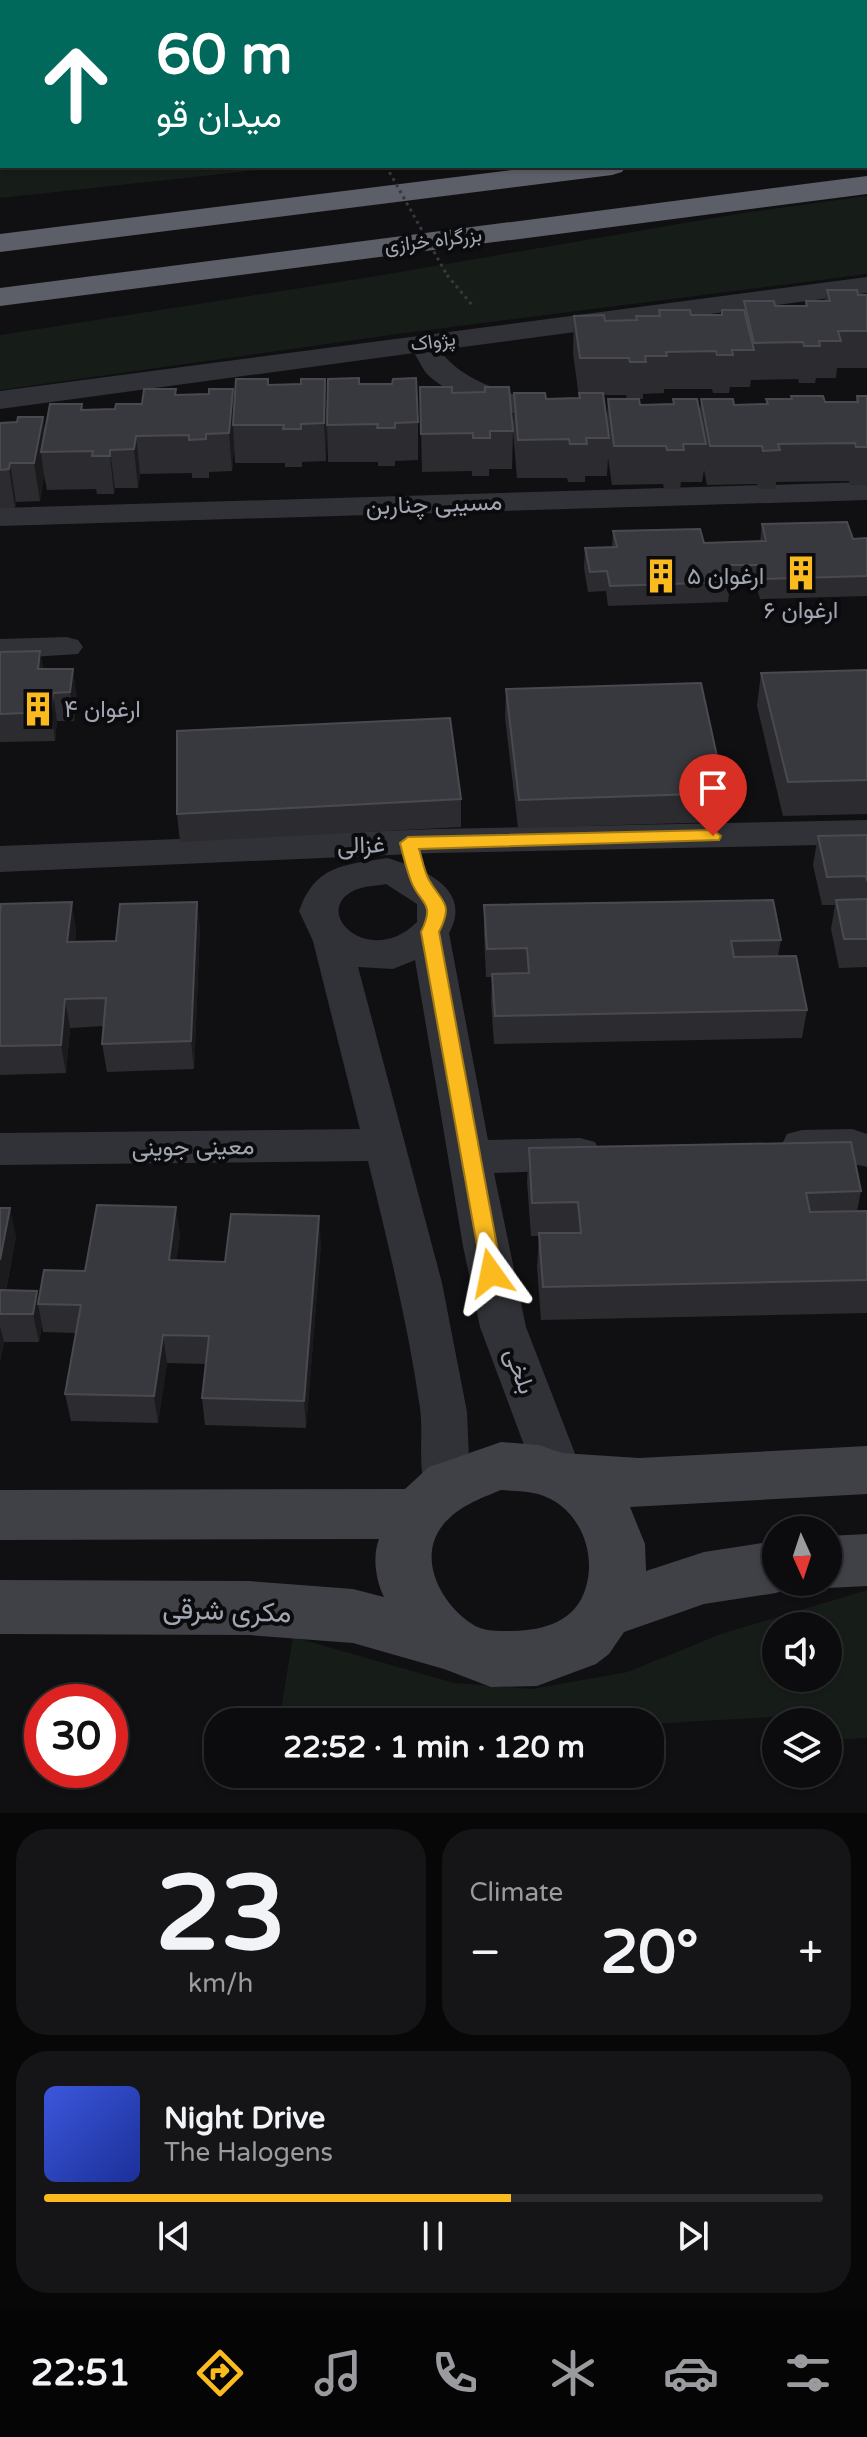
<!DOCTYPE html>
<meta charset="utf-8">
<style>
:root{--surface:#0c0c0e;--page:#151517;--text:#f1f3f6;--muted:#9a9b9e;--line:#2c2c2e;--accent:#fbbb1f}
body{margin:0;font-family:"Varela Round",Vazirmatn,sans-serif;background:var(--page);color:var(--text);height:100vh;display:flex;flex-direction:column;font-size:30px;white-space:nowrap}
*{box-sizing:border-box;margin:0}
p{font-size:26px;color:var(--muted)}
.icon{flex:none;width:44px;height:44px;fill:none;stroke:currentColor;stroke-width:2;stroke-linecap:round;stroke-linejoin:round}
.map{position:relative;height:1813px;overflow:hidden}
.sheet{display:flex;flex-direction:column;gap:16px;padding:16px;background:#070708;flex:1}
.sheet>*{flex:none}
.guide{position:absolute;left:0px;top:0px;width:868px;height:168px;box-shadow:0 2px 6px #0004,0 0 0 2px var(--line);background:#00695c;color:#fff;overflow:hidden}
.needle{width:52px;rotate:177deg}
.fabs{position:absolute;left:762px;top:1516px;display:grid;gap:16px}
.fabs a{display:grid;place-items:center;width:80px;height:80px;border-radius:50%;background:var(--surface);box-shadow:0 2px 6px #0004,0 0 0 2px var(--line);font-size:40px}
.speed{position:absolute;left:24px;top:1684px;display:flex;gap:16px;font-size:40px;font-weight:700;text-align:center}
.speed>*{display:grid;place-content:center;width:104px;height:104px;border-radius:50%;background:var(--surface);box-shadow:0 2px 6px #0004,0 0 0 2px var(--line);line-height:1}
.speed .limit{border:12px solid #d22;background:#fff;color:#111}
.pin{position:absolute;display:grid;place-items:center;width:68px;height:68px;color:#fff;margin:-82px -34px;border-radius:50% 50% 50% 0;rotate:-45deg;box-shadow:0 0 8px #0007}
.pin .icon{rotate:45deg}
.me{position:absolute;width:88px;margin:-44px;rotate:348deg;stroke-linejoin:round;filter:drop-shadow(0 0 6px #0008)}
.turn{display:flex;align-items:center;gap:28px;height:168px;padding:0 24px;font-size:36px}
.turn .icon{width:104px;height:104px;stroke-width:2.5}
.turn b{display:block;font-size:56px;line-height:68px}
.big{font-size:60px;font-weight:800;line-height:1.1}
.sheet .tile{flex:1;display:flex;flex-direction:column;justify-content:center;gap:12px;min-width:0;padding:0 28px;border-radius:32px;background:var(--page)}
.sheet .dial{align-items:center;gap:0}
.dial b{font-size:104px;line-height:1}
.song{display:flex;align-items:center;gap:24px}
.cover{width:96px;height:96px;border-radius:12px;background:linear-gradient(135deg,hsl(230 70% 55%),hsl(230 70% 35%))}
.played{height:8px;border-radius:4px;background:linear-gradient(90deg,var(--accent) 60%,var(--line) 60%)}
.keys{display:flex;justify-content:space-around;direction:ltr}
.heat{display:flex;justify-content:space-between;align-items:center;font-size:44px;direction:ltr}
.sheet .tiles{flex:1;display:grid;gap:16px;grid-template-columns:1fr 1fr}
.tile:last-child{grid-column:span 2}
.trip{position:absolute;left:204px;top:1708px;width:460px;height:80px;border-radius:32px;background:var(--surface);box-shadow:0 2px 6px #0004,0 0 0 2px var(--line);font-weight:800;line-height:80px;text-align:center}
.tab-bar{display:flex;height:128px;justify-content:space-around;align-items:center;background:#050506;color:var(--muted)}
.tab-bar .icon{width:56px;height:56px}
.tab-bar .current{color:var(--accent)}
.tab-bar b{font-size:36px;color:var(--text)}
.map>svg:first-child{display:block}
.green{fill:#161d18;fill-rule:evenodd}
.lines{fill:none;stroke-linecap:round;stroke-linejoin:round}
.path{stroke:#37393e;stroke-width:3;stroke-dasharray:3 4;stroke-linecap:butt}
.street{fill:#313237;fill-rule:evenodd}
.secondary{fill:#3f4147;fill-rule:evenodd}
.highway{fill:#5d5f68;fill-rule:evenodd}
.path-bridge{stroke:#37393e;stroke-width:3;stroke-dasharray:3 4;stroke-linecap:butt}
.wall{fill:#2c2c30;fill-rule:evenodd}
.shaded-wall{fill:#1b1b1e}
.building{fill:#38393e;stroke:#494a50;stroke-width:2}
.route{fill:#fbbb1f;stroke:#a37a14;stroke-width:2}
.labels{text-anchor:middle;stroke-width:8;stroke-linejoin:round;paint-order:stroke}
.far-street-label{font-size:20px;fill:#a1a6b3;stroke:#0b0b0d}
.street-label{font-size:24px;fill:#a1a6b3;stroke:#0b0b0d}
.poi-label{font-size:24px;fill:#a1a6b3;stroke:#0b0b0d;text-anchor:start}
.near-street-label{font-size:28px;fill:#a1a6b3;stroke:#0b0b0d}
</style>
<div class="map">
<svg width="867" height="1813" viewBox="0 0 867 1813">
<rect width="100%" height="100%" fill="#101012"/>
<g class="green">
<path d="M 0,166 L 296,166 L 0,198 Z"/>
<path d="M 867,196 L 867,274 L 412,332 L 0,390 L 0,335 L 371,277 L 737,214 Z"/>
<path d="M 867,1590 L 867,1738 L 828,1740 L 828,1722 L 793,1722 L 788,1716 L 650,1724 L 279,1722 L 293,1637 L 454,1683 L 532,1689 L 628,1672 L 721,1634 ZM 776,1626 L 828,1626 L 828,1678 L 776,1678 Z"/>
</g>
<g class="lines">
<path class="path" d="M 447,275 L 472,305"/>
<g class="street">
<path d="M 188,0 L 210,0 L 211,2 L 189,2 Z"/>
<rect x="0" y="16" width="2" height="14"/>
<rect x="866" y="27" width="1" height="14"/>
<path d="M 867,277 L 867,293 L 440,350 C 461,381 507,393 541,402 L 546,408 L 541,414 C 515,421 447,394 428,375 C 423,370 419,360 414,353 L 0,409 L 0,391 Z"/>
<path d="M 867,482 L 867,500 L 0,526 L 0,508 Z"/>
<path d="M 66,637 L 78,640 L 83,647 L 78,654 L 0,659 L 0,639 Z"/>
<path d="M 867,820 L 867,844 L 435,853 L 0,872 L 0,846 L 435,829 Z"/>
<path d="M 387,858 C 421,868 474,888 449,933 L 488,1140 L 580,1138 L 595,1142 L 601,1154 L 595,1166 L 580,1170 L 494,1173 L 526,1327 L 584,1477 L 577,1492 L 560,1498 L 543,1492 L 536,1477 L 480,1327 L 463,1246 L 415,960 L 393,969 L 358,967 L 442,1283 L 467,1412 L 470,1484 L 463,1499 L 446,1505 L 429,1499 C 416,1471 424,1439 420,1408 C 408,1325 388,1243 368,1161 L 0,1165 L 0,1133 L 360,1129 L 313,941 L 299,911 C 315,865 344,865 387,858 ZM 386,884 L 417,904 L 417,922 C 369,970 309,911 355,890 C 364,886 376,886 386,884 Z"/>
<path d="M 852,1129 L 867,1134 L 867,1167 C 840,1159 813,1166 787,1158 L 781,1146 L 787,1134 L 802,1130 Z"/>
</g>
<g class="secondary">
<path d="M 501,1442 L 539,1445 L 562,1453 L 639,1458 L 867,1446 L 867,1494 L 630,1507 L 645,1544 L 646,1571 L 704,1552 L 776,1541 L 776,1582 L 798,1582 L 796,1585 L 776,1593 L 704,1604 L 624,1632 L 609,1654 L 596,1664 L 537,1686 L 491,1687 L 444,1669 L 353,1643 L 249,1635 L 0,1634 L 0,1580 L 249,1581 L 353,1589 L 384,1597 C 376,1581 372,1557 379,1539 L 0,1540 L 0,1490 L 405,1489 L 429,1467 ZM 501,1490 C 513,1491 526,1491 538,1494 C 577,1505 597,1549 586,1587 C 576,1622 544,1630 513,1631 C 499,1631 484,1632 472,1624 C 443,1605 418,1562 440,1529 C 454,1508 479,1499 501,1490 Z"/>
<path d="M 867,1534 L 867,1586 L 828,1588 L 812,1582 L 828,1582 L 828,1536 Z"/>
</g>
<g class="highway">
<rect x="866" y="127" width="1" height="16"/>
<path d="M 543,166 L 626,166 L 622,172 L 612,175 L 0,252 L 0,234 Z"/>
<path d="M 867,176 L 867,194 L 0,306 L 0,288 Z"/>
</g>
<path class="path-bridge" d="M 386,166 L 447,275"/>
</g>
<g class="wall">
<path d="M 0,0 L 102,0 L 73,2 L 2,2 L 2,7 L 0,7 Z"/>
<path d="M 254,0 L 330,0 L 310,2 L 254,2 Z"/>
<path d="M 366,0 L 399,0 L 399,1 L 367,2 Z"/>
<rect x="0" y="27" width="2" height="49"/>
<rect x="0" y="80" width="2" height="54"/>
<path d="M 827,290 L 858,295 L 867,295 L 867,368 L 837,368 L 836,378 L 816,378 L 815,383 L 799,383 L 798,379 L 751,380 L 750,387 L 730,387 L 729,393 L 713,393 L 712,389 L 664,389 L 664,393 L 643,394 L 643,399 L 639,399 L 640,405 L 673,404 L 673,399 L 700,411 L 701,399 L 734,405 L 766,404 L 766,399 L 791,399 L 791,396 L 825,402 L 856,402 L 857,396 L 867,396 L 867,485 L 850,485 L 849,481 L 776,482 L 776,489 L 758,489 L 757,484 L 707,485 L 704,470 L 702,482 L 681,482 L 680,489 L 664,489 L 663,484 L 612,485 L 608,458 L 607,476 L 585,476 L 585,482 L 568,482 L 567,478 L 517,478 L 513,431 L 512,469 L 489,469 L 489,476 L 472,476 L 472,471 L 422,472 L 420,387 L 452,393 L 513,431 L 514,393 L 546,399 L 579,398 L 573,353 L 574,316 L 605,321 L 636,320 L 636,316 L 659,316 L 659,310 L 691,315 L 721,315 L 722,310 L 744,310 L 744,301 L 775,306 L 805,306 L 806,301 L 825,301 ZM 604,395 L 626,395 L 627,399 L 608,399 L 607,417 Z"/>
<path d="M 268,379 L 268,385 L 301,384 L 325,379 L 327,417 L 326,461 L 302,462 L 302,467 L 285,467 L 285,463 L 235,463 L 234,446 L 232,471 L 209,472 L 209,478 L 192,478 L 192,473 L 140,474 L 138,488 L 115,488 L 114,494 L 97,494 L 96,489 L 47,490 L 44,475 L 40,501 L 16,502 L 15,508 L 0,508 L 0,423 L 17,422 L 43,417 L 45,432 L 82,404 L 83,410 L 115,409 L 176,395 L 209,394 L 233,389 L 234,405 Z"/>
<path d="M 359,384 L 418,422 L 418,460 L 395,461 L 395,466 L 378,466 L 378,462 L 328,462 L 327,425 Z"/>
<path d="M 762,524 L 853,539 L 867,538 L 867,596 L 760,599 L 756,585 L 730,585 L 728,602 L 608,606 L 606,591 L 588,592 L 584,568 L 585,548 L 612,547 L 613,531 L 704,543 L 760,541 Z"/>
<path d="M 40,651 L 43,669 L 77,697 L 74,721 L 57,721 L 55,741 L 0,742 L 0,652 Z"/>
<path d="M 867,670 L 867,814 L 783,816 L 757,706 L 761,673 Z"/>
<path d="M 506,689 L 725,793 L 721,822 L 518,828 L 505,717 Z"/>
<path d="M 461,799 L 461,827 L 180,842 L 177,814 Z"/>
<path d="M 867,835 L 867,967 L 839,968 L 831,929 L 835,905 L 822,905 L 813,865 L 818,836 Z"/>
<path d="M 197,902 L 200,930 L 194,1069 L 107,1072 L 102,1044 L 104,1026 L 70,1028 L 66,1073 L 0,1075 L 0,914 L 76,930 L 75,942 L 116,941 Z"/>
<path d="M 484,905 L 781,940 L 778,956 L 807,1010 L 802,1038 L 494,1044 L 491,1002 L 492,977 L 486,977 L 484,934 Z"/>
<path d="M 529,1148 L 861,1191 L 857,1211 L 867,1211 L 867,1313 L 541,1320 L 537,1267 L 539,1236 L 531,1236 L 527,1182 Z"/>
<path d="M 0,1208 L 16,1236 L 6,1290 L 37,1291 L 39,1298 L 85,1271 L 180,1235 L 176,1260 L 225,1262 L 321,1244 L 306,1428 L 205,1425 L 202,1398 L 205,1364 L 167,1363 L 158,1423 L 71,1421 L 65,1394 L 76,1333 L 43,1332 L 42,1325 L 39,1342 L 4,1342 L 0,1362 Z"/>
</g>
<g class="shaded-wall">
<path d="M 306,0 L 330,0 L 310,2 L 306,2 Z"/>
<path d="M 325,379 L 327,417 L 326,461 L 324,423 Z"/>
<path d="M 233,389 L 236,425 L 233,425 L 234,446 L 232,471 L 229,433 Z"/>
<path d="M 43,417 L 48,452 L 41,452 L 44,475 L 40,501 L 34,463 Z"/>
<path d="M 136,436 L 140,474 L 138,488 L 134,449 Z"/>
<path d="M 110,450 L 115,488 L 114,494 L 110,456 Z"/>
<path d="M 10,463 L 16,502 L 15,508 L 9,469 Z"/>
<path d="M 40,651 L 44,679 L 38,669 Z"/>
<path d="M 73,669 L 77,697 L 74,721 L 70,692 Z"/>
<path d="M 53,693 L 57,721 L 55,741 L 51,712 Z"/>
<path d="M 72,902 L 76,930 L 72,970 L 67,942 Z"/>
<path d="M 197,902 L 200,930 L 194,1069 L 191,1041 Z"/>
<path d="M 65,999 L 70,1028 L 66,1073 L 61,1045 Z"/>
<path d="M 176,1207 L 180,1235 L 173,1288 L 169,1260 Z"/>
<path d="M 10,1208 L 16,1236 L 1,1314 L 0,1314 L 0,1260 Z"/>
<path d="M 319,1216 L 321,1244 L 306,1428 L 304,1401 Z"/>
<path d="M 37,1291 L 40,1304 L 38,1304 L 42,1325 L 39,1342 L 33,1314 Z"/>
<path d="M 0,1326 L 4,1342 L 0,1362 Z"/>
<path d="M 163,1335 L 167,1363 L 158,1423 L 154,1396 Z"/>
</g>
<g class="building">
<path d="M 412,0 L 475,0 L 476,2 L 388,2 Z"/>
<path d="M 519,0 L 856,0 L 858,2 L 520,2 Z"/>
<rect x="0" y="27" width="2" height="32"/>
<rect x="0" y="80" width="2" height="37"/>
<path d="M 827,290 L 857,290 L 858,295 L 867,295 L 867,331 L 838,331 L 841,341 L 819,341 L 820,346 L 804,346 L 803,342 L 754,343 L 744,301 L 774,301 L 775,306 L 807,306 L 806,301 L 830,301 Z"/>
<path d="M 659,310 L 690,310 L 691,315 L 722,315 L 722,310 L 744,310 L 754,350 L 732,350 L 733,355 L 717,355 L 716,351 L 666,352 L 667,356 L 645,356 L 646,362 L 630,362 L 629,358 L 580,358 L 574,316 L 604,315 L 605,321 L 637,320 L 636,316 L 660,316 Z"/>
<path d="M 359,378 L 359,384 L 392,384 L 393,379 L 416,378 L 418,422 L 395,423 L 395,428 L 377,428 L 378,424 L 327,425 L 328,379 Z"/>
<path d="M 236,379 L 268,379 L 268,385 L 301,384 L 301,379 L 325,379 L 324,423 L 301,424 L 301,429 L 283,429 L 284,425 L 233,425 Z"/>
<path d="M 420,387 L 452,387 L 452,393 L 485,392 L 485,387 L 509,387 L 513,431 L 490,431 L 490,438 L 473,438 L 473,433 L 421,434 Z"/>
<path d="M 144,389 L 176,389 L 175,395 L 209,394 L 209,389 L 233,389 L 229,433 L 206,434 L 206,439 L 189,440 L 189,435 L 136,436 L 134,449 L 110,450 L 110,456 L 92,456 L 93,451 L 41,452 L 50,404 L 82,404 L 81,410 L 115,409 L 116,404 L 142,404 Z"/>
<path d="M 514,393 L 545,393 L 546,399 L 580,398 L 579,393 L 603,393 L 609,438 L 586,438 L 587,444 L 570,444 L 569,439 L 518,440 Z"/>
<path d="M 791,396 L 823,396 L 825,402 L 858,402 L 857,396 L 867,396 L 867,447 L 856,447 L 855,443 L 778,444 L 780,450 L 763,451 L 762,446 L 710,446 L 701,399 L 733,399 L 734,405 L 768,404 L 766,399 L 792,399 Z"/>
<path d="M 608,399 L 639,399 L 640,405 L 674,404 L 673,399 L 697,399 L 706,444 L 683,444 L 684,450 L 667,450 L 666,446 L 614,446 Z"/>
<path d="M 18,417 L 43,417 L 34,463 L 10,463 L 9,469 L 0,470 L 0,423 L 17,422 Z"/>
<path d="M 847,522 L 853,539 L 867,538 L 867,576 L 762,579 L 759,565 L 726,565 L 730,582 L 610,586 L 607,571 L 590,572 L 585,548 L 617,547 L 613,531 L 700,529 L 704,543 L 766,541 L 762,524 Z"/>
<path d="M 40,651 L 38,669 L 73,669 L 70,692 L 53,693 L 51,712 L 0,714 L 0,652 Z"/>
<path d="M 867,670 L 867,780 L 788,782 L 761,673 Z"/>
<path d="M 701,683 L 725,793 L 519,800 L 506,689 Z"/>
<path d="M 450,718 L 461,799 L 177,814 L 177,731 Z"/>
<path d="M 867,835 L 867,881 L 866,876 L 827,877 L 818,836 Z"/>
<path d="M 867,899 L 867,939 L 844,939 L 836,900 Z"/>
<path d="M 773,900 L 781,940 L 731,941 L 734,957 L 796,956 L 807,1010 L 495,1016 L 492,974 L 529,973 L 527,948 L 487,949 L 484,905 Z"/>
<path d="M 72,902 L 67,942 L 116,941 L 120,904 L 197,902 L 191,1041 L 102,1044 L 106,998 L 65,999 L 61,1045 L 0,1046 L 0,914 L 1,904 Z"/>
<path d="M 851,1142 L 861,1191 L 806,1193 L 810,1212 L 867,1211 L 867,1280 L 543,1287 L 539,1233 L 581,1233 L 578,1202 L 532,1203 L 529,1148 Z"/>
<path d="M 97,1205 L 176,1207 L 169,1260 L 225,1262 L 231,1214 L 319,1216 L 304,1401 L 202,1398 L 209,1336 L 163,1335 L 154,1396 L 65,1394 L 81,1305 L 38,1304 L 44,1270 L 85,1271 Z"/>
<path d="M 0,1208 L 10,1208 L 0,1260 Z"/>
<path d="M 0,1290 L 37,1291 L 33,1314 L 0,1314 Z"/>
</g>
<path class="route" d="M 713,830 L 721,836 L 719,840 L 419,849 C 422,858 424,871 429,880 C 442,903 454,902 439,932 L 502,1273 L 499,1279 L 491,1281 L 483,1279 L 421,932 C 436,901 420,905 411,881 C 406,868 403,855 400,843 L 408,837 Z"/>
<defs>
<g id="building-bare" transform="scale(2.76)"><path d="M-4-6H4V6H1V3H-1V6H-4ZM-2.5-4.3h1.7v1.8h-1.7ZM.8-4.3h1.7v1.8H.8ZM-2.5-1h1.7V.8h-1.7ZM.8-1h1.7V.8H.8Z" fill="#fbbb1f" stroke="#0b0b0d" stroke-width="2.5" paint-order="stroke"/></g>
</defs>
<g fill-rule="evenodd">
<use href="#building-bare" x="801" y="573"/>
<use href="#building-bare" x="661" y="576"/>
<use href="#building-bare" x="38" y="709"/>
</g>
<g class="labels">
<g class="far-street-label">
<text transform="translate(433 240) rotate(-7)" y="7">بزرگراه خرازی</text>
<text transform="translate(433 341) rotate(-8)" y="7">پژواک</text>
</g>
<g class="street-label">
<text transform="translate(434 504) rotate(-2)" y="8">مسیبی چناربن</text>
<text transform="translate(361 845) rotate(-2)" y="8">غزالی</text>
<text transform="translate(193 1147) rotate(-1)" y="8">معینی جوینی</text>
<text transform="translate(520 1371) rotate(70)" y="8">بلخی</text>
</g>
<g class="poi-label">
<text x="687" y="584">ارغوان ۵</text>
<text x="801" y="618" text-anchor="middle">ارغوان ۶</text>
<text x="64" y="717">ارغوان ۴</text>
</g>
<g class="near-street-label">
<text transform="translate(227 1610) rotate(2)" y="10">مکری شرقی</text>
</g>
</g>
</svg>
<div class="fabs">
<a><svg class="needle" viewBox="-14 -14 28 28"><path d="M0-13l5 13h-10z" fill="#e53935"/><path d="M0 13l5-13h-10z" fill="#9a9b9e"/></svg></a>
<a><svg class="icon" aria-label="sound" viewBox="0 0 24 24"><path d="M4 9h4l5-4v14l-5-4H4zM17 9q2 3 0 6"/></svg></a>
<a><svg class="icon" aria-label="layers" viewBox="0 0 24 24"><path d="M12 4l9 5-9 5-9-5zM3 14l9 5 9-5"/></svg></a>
</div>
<div class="speed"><div class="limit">30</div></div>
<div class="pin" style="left:713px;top:836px;background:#d93025"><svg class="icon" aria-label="arrive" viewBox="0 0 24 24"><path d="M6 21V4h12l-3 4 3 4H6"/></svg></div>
<svg class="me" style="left:491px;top:1273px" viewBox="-20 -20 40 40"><path d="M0-17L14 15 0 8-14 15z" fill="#fbbb1f" stroke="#fff" stroke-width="4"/></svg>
<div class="trip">22:52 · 1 min · 120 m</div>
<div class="guide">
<div class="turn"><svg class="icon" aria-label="ahead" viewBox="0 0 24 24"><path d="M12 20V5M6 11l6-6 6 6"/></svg><div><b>60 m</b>میدان قو</div></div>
</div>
</div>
<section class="sheet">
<div class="tiles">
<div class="tile dial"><b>23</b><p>km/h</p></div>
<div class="tile"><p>Climate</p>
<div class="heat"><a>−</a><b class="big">20°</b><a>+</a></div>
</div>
<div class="tile">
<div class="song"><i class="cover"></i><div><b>Night Drive</b><p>The Halogens</p></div></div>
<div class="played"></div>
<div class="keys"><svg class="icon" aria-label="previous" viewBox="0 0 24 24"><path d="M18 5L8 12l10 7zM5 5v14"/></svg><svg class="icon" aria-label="pause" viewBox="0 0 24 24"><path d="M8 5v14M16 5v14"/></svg><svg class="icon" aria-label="next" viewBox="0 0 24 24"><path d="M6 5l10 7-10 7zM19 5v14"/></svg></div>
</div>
</div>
</section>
<nav class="tab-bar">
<b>22:51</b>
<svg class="icon current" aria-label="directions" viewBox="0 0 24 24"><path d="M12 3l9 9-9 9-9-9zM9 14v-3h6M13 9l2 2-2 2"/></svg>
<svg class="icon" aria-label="music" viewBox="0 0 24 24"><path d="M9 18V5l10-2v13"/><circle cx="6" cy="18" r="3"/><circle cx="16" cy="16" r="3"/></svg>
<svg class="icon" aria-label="phone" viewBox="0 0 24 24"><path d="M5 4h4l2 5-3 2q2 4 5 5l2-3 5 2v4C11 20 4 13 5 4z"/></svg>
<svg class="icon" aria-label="climate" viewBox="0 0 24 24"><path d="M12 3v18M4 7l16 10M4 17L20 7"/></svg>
<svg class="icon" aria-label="car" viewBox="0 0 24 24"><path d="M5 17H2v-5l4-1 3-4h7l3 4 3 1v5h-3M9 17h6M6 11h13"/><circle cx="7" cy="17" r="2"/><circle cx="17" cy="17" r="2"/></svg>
<svg class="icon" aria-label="filters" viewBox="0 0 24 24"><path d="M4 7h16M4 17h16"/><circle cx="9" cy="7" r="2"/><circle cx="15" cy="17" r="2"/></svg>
</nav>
